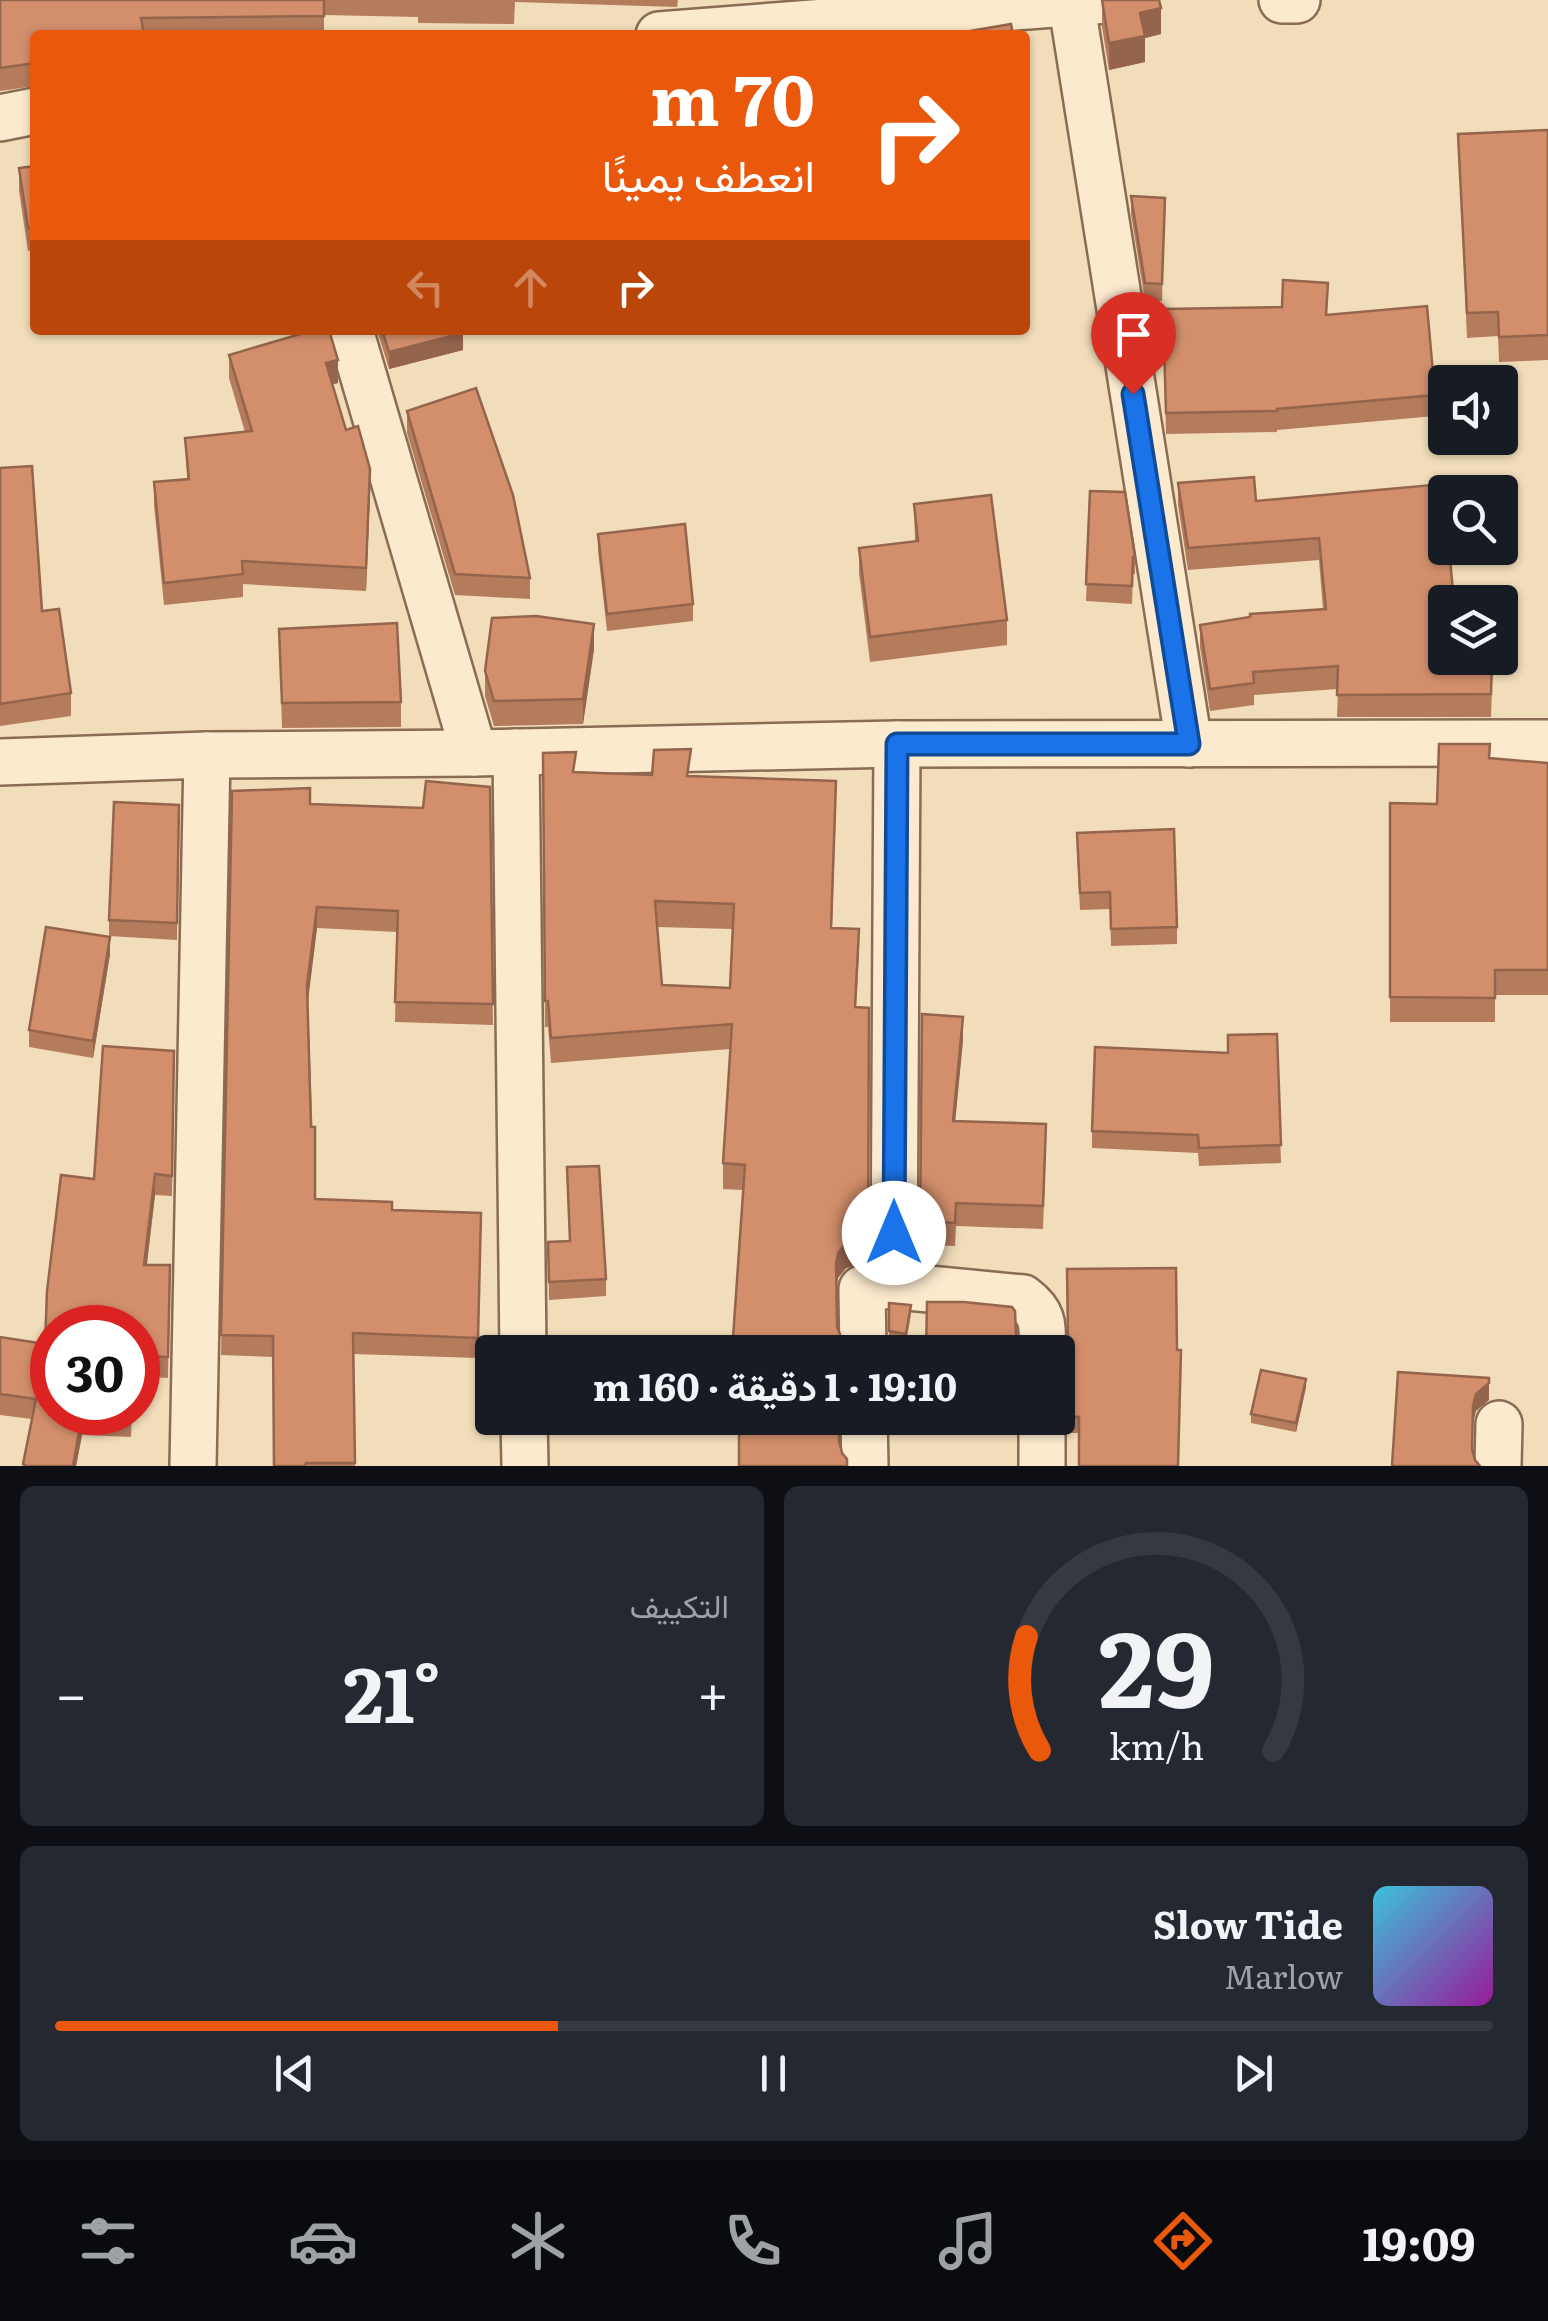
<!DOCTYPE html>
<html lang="ar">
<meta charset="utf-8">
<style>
:root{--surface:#171b24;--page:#242831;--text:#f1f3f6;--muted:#9ea1a6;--line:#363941;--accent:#ea580c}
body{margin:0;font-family:Literata,Vazirmatn,serif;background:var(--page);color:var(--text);direction:rtl;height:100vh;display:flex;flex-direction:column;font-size:38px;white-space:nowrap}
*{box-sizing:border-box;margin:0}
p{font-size:32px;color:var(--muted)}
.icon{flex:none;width:55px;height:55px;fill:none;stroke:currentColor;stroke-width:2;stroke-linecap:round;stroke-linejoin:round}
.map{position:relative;height:1466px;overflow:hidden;direction:ltr}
.panel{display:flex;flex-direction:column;gap:20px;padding:20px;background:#0d0f14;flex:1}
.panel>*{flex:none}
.banner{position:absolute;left:30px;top:30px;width:1000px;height:305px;border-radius:10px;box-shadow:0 2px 8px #0004;direction:rtl;background:#ea580c;color:#fff;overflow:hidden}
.controls{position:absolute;left:1428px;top:365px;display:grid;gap:20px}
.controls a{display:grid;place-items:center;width:90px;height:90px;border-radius:10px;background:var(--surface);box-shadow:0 2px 8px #0004;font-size:50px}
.speed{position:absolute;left:30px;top:1305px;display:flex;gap:20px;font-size:50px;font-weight:700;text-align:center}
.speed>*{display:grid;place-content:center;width:130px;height:130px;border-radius:50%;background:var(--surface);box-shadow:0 2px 8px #0004;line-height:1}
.speed .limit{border:15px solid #d22;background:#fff;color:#111}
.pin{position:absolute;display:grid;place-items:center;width:85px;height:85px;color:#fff;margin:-102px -42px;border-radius:50% 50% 50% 0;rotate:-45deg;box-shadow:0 0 10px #0007}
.pin .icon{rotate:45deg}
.me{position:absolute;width:110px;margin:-55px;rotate:0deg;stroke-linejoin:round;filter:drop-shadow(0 0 8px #0008)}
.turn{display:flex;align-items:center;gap:35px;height:210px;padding:0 50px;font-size:45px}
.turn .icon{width:130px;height:130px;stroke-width:2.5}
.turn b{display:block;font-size:70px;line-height:85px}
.lanes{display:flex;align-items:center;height:95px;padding:0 50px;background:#0003;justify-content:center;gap:50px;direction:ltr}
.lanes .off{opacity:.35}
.big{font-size:75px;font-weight:700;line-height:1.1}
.panel .card{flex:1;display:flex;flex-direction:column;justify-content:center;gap:15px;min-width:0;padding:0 35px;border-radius:15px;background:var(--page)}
.panel .dial{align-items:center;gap:0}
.dial svg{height:260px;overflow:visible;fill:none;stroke:var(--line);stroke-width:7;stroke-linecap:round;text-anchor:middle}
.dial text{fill:var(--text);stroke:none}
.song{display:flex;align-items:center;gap:30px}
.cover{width:120px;height:120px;border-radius:15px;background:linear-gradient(135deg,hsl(190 70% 55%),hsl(300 70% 35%))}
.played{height:10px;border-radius:5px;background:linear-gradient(90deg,var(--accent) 35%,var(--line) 35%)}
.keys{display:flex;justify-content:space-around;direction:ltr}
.heat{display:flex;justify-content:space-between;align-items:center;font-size:55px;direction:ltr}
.panel .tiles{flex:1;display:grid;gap:20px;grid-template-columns:1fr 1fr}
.card:last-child{grid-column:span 2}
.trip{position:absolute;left:475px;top:1335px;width:600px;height:100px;border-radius:10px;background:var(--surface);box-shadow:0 2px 8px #0004;font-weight:700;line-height:100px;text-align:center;direction:rtl}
.dock{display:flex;height:160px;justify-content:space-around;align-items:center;background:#090b0e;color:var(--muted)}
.dock .icon{width:70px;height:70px}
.dock .on{color:var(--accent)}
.dock b{font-size:45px;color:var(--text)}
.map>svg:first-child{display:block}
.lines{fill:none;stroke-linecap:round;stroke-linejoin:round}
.minor-casing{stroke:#896c53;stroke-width:50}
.minor{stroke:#fceace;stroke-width:45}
.wall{fill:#b57b5d;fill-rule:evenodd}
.shaded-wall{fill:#94644c}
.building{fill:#d38f6c;stroke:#94644c;stroke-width:2.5;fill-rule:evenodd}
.route-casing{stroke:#114b97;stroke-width:25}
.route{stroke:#1a73e8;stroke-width:18}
</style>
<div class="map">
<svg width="1548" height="1466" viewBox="0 0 1548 1466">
<rect width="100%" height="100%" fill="#f1ddba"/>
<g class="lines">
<g class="minor-casing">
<g id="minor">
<path d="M 1071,0 L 1189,744"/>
<path d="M 1282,0 L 1297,0"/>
<path d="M 659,35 L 1106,0"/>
<path d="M 0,118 L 35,111"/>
<path d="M 350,330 L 474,753"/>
<path d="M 897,744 L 894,1271 L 897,1284 L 908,1287 L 1023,1298 C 1046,1315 1042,1327 1042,1352"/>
<path d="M 516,752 L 523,1352"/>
<path d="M 0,762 L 207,755 L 474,753 L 897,744 L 1548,743"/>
<path d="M 863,1352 L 862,1289 L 897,1284"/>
<path d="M 524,1418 L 525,1466"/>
<path d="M 864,1418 L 865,1466"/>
<path d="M 1042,1418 L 1042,1466"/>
<path d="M 193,1466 L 207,755"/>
<path d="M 1498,1466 L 1499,1424"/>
</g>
</g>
<use href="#minor" class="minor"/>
</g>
<g class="wall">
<path d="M 0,0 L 678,0 L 677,7 L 515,2 L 514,24 L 418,23 L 418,17 L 324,15 L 324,35 L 35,35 L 35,86 L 0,91 Z"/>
<path d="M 1102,0 L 1161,34 L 1145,38 L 1145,62 L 1109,70 L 1102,27 Z"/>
<path d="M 1548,130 L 1548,360 L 1499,362 L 1498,336 L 1467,338 L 1458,134 Z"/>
<path d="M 35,166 L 35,250 L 28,251 L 19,191 L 19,168 Z"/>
<path d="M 1131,196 L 1165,198 L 1162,301 L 1145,301 L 1131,214 Z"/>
<path d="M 1163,309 L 1327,315 L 1435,395 L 1435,416 L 1277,430 L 1277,432 L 1166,434 Z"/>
<path d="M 377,330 L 462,330 L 463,350 L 389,369 Z"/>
<path d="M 229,355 L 338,383 L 333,384 L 346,430 L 370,492 L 366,591 L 243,584 L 243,597 L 164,605 L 154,505 L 154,482 L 187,479 L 185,438 L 245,432 L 229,378 Z"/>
<path d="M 407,411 L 530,578 L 530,599 L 455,595 L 407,433 Z"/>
<path d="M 0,468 L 42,611 L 71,693 L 71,716 L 0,726 Z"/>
<path d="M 1178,483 L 1256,501 L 1443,484 L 1445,658 L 1493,658 L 1491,717 L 1337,717 L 1338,689 L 1254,695 L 1254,705 L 1210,711 L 1200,647 L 1200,625 L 1323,609 L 1319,560 L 1188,570 L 1178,505 Z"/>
<path d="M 1090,491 L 1135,557 L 1135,574 L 1133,574 L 1132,604 L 1086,601 Z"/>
<path d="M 914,504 L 1007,620 L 1007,645 L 870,662 L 859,573 L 859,548 L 915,541 Z"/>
<path d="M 598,534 L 693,604 L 693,621 L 607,631 L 598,551 Z"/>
<path d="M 279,629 L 401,702 L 401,727 L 282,728 Z"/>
<path d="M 594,649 L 583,724 L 494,726 L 485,696 L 485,671 Z"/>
<path d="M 543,753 L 576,772 L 691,776 L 836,806 L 832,928 L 859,954 L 856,1007 L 868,1262 L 846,1268 L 838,1278 L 836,1288 L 837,1327 L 844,1352 L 743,1190 L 723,1189 L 723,1163 L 730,1049 L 551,1063 L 548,1027 L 545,1027 ZM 657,927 L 732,929 L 730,988 L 662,985 Z"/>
<path d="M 1490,758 L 1548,763 L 1548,995 L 1495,995 L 1495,1022 L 1390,1022 L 1390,803 L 1437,804 Z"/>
<path d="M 490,787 L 493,1025 L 395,1022 L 397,932 L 317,928 L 308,1002 L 315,1199 L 392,1210 L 481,1213 L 478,1358 L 353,1354 L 355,1466 L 274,1466 L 273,1357 L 221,1355 L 232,791 L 310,804 L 423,808 Z"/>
<path d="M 179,805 L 177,940 L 109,936 L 109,920 Z"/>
<path d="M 1077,850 L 1177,927 L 1177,944 L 1111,946 L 1110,909 L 1080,910 Z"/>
<path d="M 110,954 L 93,1058 L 29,1047 L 29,1030 Z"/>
<path d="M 922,1014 L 963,1040 L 955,1121 L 1046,1147 L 1043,1229 L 956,1226 L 955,1246 L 924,1245 L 920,1262 Z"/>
<path d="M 1277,1034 L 1281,1163 L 1199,1166 L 1198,1153 L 1092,1148 L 1092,1131 L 1228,1053 Z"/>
<path d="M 174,1051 L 172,1196 L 155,1195 L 147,1265 L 170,1265 L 168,1378 L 138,1376 L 138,1328 L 52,1412 L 132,1412 L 131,1437 L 82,1435 L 76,1466 L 23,1466 L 32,1419 L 0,1415 L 0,1337 L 45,1344 L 94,1179 Z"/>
<path d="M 548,1242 L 606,1279 L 606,1296 L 549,1300 Z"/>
<path d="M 1176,1268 L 1079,1433 L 1068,1433 L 1068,1401 L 1060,1400 L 1058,1398 L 1058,1355 Z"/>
<path d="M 889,1303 L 911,1314 L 906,1343 L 889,1340 Z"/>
<path d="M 1306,1387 L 1296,1432 L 1251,1423 L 1251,1414 Z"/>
</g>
<g class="shaded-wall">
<path d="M 1161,8 L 1161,34 L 1145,38 L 1145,62 L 1109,70 L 1109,43 L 1140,13 Z"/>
<path d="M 463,333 L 463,350 L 389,369 L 389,352 Z"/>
<path d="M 338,360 L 338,383 L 326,386 L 326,363 Z"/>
<path d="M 370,469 L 370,492 L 366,591 L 366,568 Z"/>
<path d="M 594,624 L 594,649 L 583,724 L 583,699 Z"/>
<path d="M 317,907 L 317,928 L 307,1006 L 307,985 Z"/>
<path d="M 110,937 L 110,954 L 93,1058 L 93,1041 Z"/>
<path d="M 869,1008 L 868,1262 L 846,1268 L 838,1278 L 836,1289 L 836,1264 Z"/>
<path d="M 963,1017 L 963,1040 L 953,1144 L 953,1121 Z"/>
<path d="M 155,1174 L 155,1195 L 144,1285 L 144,1265 Z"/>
<path d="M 924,1221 L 924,1245 L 920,1262 L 920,1239 Z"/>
<path d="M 1306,1379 L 1306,1387 L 1296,1432 L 1296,1423 Z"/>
<path d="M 1489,1383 L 1489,1400 L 1476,1411 L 1473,1423 L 1473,1406 L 1476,1394 Z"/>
<path d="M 82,1414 L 82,1435 L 76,1466 L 73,1466 Z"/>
</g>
<g class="building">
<path d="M 0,0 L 324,0 L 324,16 L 141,18 L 144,35 L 35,35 L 35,63 L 0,68 Z"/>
<path d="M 1102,0 L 1159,0 L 1161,8 L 1140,13 L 1145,36 L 1109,43 Z"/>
<path d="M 1011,24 L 1013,35 L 947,35 Z"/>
<path d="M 1548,130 L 1548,335 L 1499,337 L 1498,312 L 1467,313 L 1458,134 Z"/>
<path d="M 35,166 L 35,227 L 28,228 L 19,168 Z"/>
<path d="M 1131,196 L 1165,198 L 1162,284 L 1145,283 Z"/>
<path d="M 1283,280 L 1328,283 L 1326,315 L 1427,306 L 1435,395 L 1277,409 L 1277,411 L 1166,413 L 1163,309 L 1282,307 Z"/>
<path d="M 314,330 L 329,330 L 338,360 L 326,363 L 346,430 L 358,426 L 370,469 L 366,568 L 242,561 L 243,574 L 164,583 L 154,482 L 189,479 L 185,438 L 252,431 L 229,355 Z"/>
<path d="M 382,330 L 462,330 L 463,333 L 389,352 Z"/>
<path d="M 476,388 L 513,495 L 530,578 L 455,574 L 407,411 Z"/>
<path d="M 32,466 L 42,611 L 59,609 L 71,693 L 0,704 L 0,468 Z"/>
<path d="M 1254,477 L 1256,501 L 1443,484 L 1445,507 L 1445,548 L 1449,548 L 1454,602 L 1445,602 L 1445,658 L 1492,658 L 1491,694 L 1337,695 L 1338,666 L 1253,672 L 1254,683 L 1210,689 L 1200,625 L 1250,617 L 1250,614 L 1326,609 L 1319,538 L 1188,548 L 1178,483 Z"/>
<path d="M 1090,491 L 1125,492 L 1135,557 L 1133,557 L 1132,586 L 1086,584 Z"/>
<path d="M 991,495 L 1007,620 L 870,637 L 859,548 L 918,541 L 914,504 Z"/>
<path d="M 685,524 L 693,604 L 607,614 L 598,534 Z"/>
<path d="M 536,616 L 594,624 L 583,699 L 494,701 L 485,671 L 492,618 Z"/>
<path d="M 397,623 L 401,702 L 282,703 L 279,629 Z"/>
<path d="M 1439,744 L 1490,744 L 1489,758 L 1548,763 L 1548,970 L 1495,970 L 1495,998 L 1390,997 L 1390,803 L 1437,804 Z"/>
<path d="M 691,749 L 687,776 L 836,781 L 831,928 L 859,929 L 855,1007 L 869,1008 L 868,1236 L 846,1243 L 838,1253 L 836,1264 L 837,1327 L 844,1344 L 843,1352 L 732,1352 L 745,1165 L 723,1163 L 732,1024 L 551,1038 L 548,1001 L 545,1001 L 543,753 L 576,752 L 573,772 L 652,775 L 654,750 ZM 655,901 L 734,904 L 730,988 L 662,985 Z"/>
<path d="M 426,781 L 490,787 L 493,1004 L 395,1002 L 398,911 L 317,907 L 307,985 L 311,1127 L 315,1127 L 315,1199 L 392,1202 L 392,1210 L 481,1213 L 478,1338 L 353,1333 L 355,1463 L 306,1463 L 305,1466 L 274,1466 L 273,1336 L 221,1335 L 232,791 L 310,788 L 310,804 L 423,808 Z"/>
<path d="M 114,802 L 179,805 L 177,923 L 109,920 Z"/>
<path d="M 1174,829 L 1177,927 L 1111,929 L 1110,892 L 1080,893 L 1077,833 Z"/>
<path d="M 46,927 L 110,937 L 93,1041 L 29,1030 Z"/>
<path d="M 922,1014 L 963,1017 L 953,1121 L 1046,1124 L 1043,1206 L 956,1203 L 955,1223 L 924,1221 L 920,1239 Z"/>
<path d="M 1277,1034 L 1281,1145 L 1199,1148 L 1198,1135 L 1092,1131 L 1095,1047 L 1228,1053 L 1228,1035 Z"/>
<path d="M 103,1046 L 174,1051 L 172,1176 L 155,1174 L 144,1265 L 170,1265 L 168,1357 L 138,1356 L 138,1328 L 52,1328 L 52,1412 L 131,1412 L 131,1417 L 82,1414 L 73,1466 L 27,1466 L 23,1464 L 36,1399 L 0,1394 L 0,1337 L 45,1344 L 47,1291 L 61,1175 L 94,1179 Z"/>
<path d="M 599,1166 L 606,1279 L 549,1282 L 548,1242 L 570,1241 L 567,1167 Z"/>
<path d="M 1176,1268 L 1177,1350 L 1181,1350 L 1178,1466 L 1079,1466 L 1079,1417 L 1068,1416 L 1068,1384 L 1060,1384 L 1058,1381 L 1058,1355 L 1064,1349 L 1068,1337 L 1067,1269 Z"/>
<path d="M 927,1302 L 964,1302 L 1012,1307 L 1015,1311 L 1016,1335 L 1019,1347 L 1024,1352 L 926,1352 Z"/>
<path d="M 889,1303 L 911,1305 L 906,1334 L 889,1331 Z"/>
<path d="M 1261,1370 L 1306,1379 L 1296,1423 L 1251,1414 Z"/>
<path d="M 1398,1372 L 1489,1378 L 1489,1383 L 1476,1394 L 1473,1406 L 1472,1449 L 1475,1460 L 1480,1466 L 1392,1466 Z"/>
<path d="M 739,1418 L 838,1418 L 839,1441 L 842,1453 L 847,1459 L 847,1466 L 739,1466 Z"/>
</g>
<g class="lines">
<g class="route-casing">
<path id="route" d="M 894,1233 L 897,744 L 1189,744 L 1133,394"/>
</g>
<use href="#route" class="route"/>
</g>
</svg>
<div class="controls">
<a><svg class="icon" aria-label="sound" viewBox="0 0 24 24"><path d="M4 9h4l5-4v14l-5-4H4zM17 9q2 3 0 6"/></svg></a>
<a><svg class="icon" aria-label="search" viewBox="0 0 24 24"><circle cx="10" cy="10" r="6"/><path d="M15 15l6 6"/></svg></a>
<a><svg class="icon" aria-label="layers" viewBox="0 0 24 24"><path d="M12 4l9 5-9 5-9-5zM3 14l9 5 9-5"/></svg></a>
</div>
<div class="speed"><div class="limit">30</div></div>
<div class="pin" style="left:1133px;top:394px;background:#d93025"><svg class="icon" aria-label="arrive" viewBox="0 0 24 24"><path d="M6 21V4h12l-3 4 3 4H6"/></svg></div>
<svg class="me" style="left:894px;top:1233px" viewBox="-20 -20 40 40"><circle r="19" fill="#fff"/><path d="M0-13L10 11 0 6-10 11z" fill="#1a73e8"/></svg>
<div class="trip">19:10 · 1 دقيقة · 160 m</div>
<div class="banner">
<div class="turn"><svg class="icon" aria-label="right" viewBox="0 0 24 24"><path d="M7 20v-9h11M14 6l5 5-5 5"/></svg><div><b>70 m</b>انعطف يمينًا</div></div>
<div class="lanes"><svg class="icon off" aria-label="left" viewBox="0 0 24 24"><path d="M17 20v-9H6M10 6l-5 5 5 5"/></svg><svg class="icon off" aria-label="ahead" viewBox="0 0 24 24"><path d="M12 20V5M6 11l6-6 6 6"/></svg><svg class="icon" aria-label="right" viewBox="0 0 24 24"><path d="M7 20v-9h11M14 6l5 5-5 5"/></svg></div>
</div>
</div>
<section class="panel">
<div class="tiles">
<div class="card dial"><svg viewBox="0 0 100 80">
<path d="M14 69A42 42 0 1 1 86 69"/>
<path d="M14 69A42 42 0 0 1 10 34" stroke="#ea580c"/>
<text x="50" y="56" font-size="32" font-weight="700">29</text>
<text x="50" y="72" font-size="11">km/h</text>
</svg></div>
<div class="card"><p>التكييف</p>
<div class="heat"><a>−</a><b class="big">21°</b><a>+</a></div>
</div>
<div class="card">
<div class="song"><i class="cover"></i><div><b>Slow Tide</b><p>Marlow</p></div></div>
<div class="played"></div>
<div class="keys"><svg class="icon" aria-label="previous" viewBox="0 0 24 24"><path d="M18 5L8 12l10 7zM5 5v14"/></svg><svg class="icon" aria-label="pause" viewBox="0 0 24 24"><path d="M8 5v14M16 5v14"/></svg><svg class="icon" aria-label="next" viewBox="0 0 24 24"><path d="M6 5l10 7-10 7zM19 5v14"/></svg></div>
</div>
</div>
</section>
<nav class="dock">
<b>19:09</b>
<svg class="icon on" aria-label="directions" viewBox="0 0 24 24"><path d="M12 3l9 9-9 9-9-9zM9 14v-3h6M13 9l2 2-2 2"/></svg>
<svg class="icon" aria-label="music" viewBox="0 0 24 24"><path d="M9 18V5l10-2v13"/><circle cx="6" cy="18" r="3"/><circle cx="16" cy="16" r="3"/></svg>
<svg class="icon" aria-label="phone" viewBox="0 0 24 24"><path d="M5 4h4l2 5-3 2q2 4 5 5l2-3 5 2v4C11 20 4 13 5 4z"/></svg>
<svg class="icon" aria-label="climate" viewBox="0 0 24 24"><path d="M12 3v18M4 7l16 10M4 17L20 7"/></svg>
<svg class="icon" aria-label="car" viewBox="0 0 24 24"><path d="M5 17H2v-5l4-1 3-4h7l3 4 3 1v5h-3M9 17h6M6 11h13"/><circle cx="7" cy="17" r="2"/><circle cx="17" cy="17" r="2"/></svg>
<svg class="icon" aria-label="filters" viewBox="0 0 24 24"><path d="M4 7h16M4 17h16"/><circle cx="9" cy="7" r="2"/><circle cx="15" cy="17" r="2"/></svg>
</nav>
